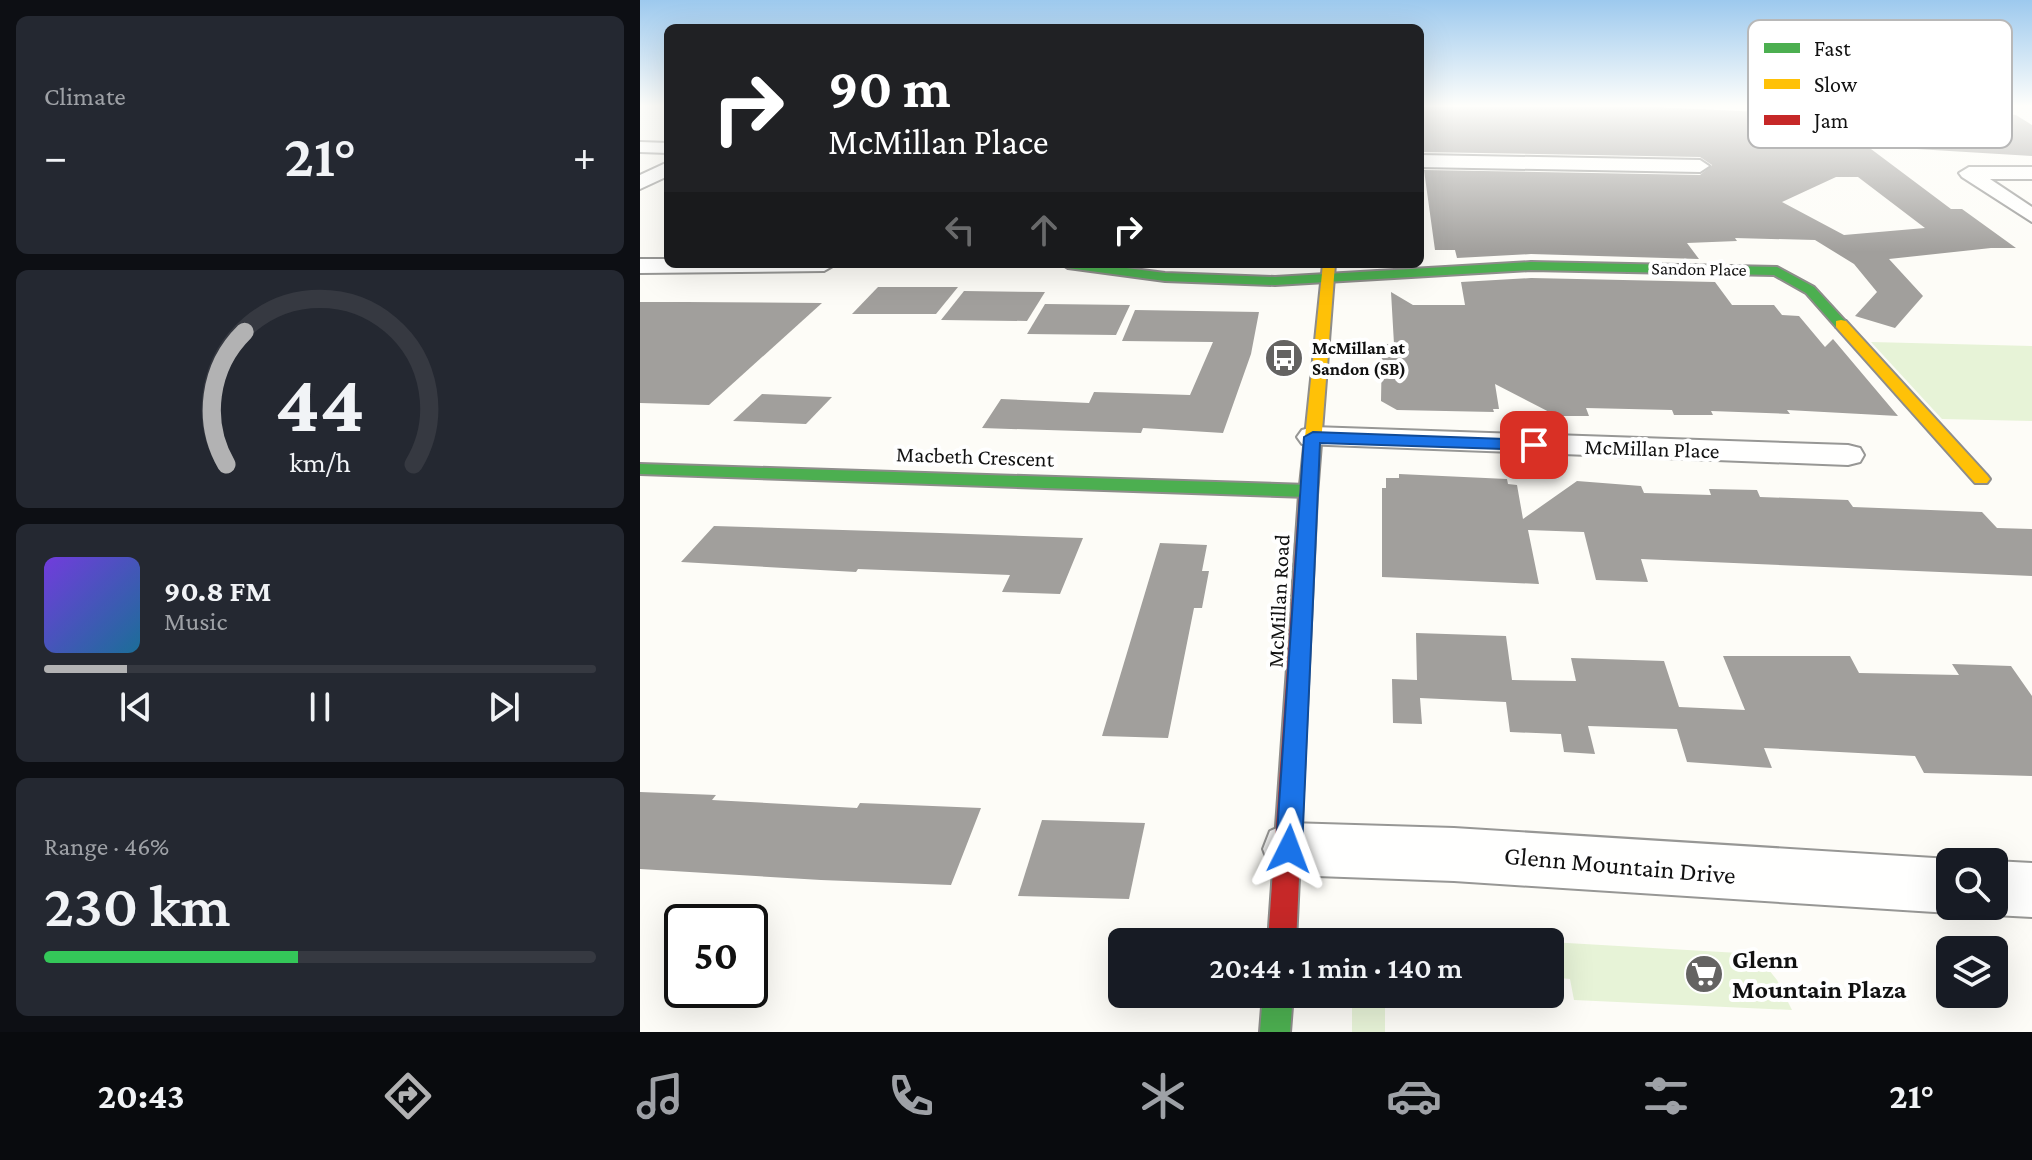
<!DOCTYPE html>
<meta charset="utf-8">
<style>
:root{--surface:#171b24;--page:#242831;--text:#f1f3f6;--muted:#9ea1a6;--line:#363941;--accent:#b2b2b3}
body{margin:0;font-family:"Crimson Pro",serif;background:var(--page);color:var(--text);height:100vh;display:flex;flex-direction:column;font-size:30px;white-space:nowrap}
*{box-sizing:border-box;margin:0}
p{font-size:26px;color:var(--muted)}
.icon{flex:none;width:44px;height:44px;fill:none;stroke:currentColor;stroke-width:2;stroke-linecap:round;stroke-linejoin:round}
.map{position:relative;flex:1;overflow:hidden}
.side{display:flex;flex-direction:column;gap:16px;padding:16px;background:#0d0f14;width:640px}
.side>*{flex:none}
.guide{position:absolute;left:24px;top:24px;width:760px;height:244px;border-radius:12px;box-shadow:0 8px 32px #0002;background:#202124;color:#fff;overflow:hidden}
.fabs{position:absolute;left:1296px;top:848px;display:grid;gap:16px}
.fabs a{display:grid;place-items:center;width:72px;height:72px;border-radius:12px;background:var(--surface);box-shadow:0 8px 32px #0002;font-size:40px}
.speed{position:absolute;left:24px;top:904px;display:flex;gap:16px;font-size:40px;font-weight:700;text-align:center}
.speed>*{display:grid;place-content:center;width:104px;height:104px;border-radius:50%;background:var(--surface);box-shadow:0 8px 32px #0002;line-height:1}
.speed .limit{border:4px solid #111;border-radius:12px;background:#fff;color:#111}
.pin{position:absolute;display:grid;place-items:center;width:68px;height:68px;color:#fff;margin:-34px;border-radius:16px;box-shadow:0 4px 12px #0006}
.me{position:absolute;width:88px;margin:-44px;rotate:3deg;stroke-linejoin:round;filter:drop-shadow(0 0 6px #0008)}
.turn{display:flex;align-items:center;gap:28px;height:168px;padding:0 32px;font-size:36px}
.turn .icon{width:104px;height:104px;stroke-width:2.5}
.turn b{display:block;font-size:56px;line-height:68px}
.lanes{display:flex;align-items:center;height:76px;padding:0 32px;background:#0003;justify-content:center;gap:40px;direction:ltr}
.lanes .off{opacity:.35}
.big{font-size:60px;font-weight:600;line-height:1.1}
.side .tile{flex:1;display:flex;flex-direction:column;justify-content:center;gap:12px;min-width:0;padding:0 28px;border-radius:12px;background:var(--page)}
.side .dial{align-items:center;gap:0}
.dial svg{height:208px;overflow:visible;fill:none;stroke:var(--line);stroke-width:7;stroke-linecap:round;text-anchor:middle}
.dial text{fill:var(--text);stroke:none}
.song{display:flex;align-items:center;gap:24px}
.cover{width:96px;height:96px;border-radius:12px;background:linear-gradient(135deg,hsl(260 70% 55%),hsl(200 70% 35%))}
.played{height:8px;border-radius:4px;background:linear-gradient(90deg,var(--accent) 15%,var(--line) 15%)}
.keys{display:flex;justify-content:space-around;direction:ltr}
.heat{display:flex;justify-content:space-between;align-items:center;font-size:44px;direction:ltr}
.charge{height:12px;border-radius:6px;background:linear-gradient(90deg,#34c759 46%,var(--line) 0)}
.trip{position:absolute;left:468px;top:928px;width:456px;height:80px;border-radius:12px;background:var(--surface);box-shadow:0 8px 32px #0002;font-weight:600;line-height:80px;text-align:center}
.tabs{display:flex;height:128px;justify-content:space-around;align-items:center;background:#090b0e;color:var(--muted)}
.tabs .icon{width:56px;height:56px}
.tabs .active{color:var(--accent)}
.tabs b{font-size:36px;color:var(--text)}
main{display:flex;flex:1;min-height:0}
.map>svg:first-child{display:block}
.green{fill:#e7f3d7}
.building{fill:#a19f9c;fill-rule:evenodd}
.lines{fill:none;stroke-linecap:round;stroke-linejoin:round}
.street-casing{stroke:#979795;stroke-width:4}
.fast-casing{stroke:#8e8d8b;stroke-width:4}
.slow-casing{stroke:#8e8d8b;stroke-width:4}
.jam-casing{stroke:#8e8d8b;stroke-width:4}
.street{fill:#fffffe;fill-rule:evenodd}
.fast{fill:#4caf50;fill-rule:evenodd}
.slow{fill:#ffc107;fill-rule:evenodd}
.jam{fill:#c62828;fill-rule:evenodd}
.route{fill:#1a73e8;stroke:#114b97;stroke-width:2}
.labels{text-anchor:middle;stroke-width:8;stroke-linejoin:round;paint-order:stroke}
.far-street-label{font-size:18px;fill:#111;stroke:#fff}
.far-poi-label{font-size:18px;font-weight:bold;fill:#111;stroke:#fff;text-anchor:start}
.street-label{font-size:22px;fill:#111;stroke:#fff}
.near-street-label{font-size:26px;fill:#111;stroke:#fff}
.near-poi-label{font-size:26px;font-weight:bold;fill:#111;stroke:#fff;text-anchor:start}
.key{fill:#fff;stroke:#b8b8b8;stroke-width:2}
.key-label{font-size:22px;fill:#111}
</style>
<main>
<section class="side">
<div class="tile"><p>Climate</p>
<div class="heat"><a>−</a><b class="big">21°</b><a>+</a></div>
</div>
<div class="tile dial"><svg viewBox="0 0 100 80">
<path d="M14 69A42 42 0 1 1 86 69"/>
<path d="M14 69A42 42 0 0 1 21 18" stroke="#b2b2b3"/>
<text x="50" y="56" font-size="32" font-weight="700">44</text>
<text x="50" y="72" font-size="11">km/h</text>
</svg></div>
<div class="tile">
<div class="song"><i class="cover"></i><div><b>90.8 FM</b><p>Music</p></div></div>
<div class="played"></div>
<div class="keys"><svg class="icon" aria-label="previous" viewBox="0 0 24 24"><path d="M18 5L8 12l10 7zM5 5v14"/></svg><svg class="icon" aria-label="pause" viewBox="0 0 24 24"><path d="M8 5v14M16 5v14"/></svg><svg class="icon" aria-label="next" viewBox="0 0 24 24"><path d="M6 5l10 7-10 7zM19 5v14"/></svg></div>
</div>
<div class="tile"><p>Range · 46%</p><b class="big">230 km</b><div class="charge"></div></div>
</section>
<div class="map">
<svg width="1392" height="1032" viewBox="0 0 1392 1032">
<rect width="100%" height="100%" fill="#fdfcf7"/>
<g class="green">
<path d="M 1231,342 L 1392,346 L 1392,421 L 1302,419 Z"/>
<path d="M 910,942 L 1116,954 L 1137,980 L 1152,1010 L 934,1000 L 930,979 L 910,977 Z"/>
<path d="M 712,994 L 798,994 L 796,1001 L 745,999 L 745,1032 L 712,1032 Z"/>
</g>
<g class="building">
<path d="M 780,107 L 1012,107 L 1167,114 L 1217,107 L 1311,107 L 1376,115 L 1392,125 L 1392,156 L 1227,146 L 1311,209 L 1322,209 L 1376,248 L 1351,248 L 1249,259 L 1283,296 L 1255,328 L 1215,316 L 1237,292 L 1214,264 L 1175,240 L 1095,238 L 1097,241 L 1047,243 L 1059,259 L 891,254 L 817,258 L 815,250 L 795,250 L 784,170 L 1060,175 L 1072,165 L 1060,157 L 782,152 ZM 1196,177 L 1218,177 L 1285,228 L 1204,235 L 1142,202 Z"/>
<path d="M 891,278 L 1075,282 L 1092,305 L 1134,305 L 1142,315 L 1159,316 L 1185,347 L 1193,339 L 1258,416 L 1147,410 L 1150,414 L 1071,411 L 1073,415 L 1034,415 L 1032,410 L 946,408 L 949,416 L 917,416 L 855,384 L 859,409 L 853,409 L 854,412 L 757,410 L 741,401 L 742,344 L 754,344 L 751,292 L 773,305 L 825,305 L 821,282 Z"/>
<path d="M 238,287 L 318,287 L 296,314 L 212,314 Z"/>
<path d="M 324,291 L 405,292 L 387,321 L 301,320 Z"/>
<path d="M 0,302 L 45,302 L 182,303 L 69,405 L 0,403 Z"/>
<path d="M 405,304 L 490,305 L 476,335 L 387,334 Z"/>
<path d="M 495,310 L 619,312 L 611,354 L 583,433 L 503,428 L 501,433 L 342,428 L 361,399 L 449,403 L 454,392 L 550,395 L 573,342 L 482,341 Z"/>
<path d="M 122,394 L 192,397 L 166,424 L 93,421 Z"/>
<path d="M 759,474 L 867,479 L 868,484 L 877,485 L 883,519 L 937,481 L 1001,486 L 1004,493 L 1071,495 L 1069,489 L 1117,490 L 1120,497 L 1208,500 L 1213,507 L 1342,512 L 1357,528 L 1392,529 L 1392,576 L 1001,559 L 1008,582 L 956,580 L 944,532 L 888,530 L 899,584 L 742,577 L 742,488 L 746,488 L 746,478 L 759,478 Z"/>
<path d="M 74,526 L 300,533 L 443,538 L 420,594 L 362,592 L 370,575 L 218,569 L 216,572 L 41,562 Z"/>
<path d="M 520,543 L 567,545 L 562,571 L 569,571 L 562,608 L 554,608 L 528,738 L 462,736 Z"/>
<path d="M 776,633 L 866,636 L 872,680 L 936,681 L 931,658 L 1024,661 L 1039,707 L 1105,710 L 1083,656 L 1210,656 L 1219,673 L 1319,675 L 1312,664 L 1371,666 L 1392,696 L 1392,776 L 1284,773 L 1275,756 L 1124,748 L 1132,768 L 1047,762 L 1037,729 L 948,726 L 955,754 L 924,752 L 921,734 L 870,732 L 866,702 L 780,698 L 782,724 L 753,723 L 752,679 L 777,680 Z"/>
<path d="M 0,792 L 76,795 L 72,800 L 217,808 L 220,803 L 341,808 L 311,885 L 181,880 L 0,869 Z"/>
<path d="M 402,820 L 505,823 L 489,899 L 378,896 Z"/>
</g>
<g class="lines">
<g class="street-casing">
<g id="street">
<path d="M 0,142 L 28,143 L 28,153 L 0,152 Z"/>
<path d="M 780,155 L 1060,160 L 1069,166 L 1060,172 L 780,167 Z"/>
<path d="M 28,162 L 28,176 L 0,189 L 0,175 Z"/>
<path d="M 1329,167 L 1392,167 L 1392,179 L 1350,179 L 1392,207 L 1392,222 L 1322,177 L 1319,173 Z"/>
<path d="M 0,259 L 28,259 L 28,264 L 196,264 L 184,271 L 0,273 Z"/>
<path d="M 673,427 L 1208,445 L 1220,448 L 1224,455 L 1220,462 L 1208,465 L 662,444 L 657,437 L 662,430 Z"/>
<path d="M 649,823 L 814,828 L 1310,859 L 1318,862 L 1310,862 L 1310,906 L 1327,906 L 1310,913 L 814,881 L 649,875 L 630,867 L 623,849 L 630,831 Z"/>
<path d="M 1354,861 L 1392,863 L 1392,917 L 1354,915 L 1335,907 L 1354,906 L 1354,862 L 1351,862 Z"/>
</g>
</g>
<g class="fast-casing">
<g id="fast">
<path d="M 891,262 L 1137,267 L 1174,287 L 1208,324 L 1206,327 L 1196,327 L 1166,293 L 1134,275 L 891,270 L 635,285 L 525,281 L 428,268 L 422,264 L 455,264 L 525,273 L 635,277 Z"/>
<path d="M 0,464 L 668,485 L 677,491 L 668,497 L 0,474 Z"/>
<path d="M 623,994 L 653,994 L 650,1032 L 620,1032 Z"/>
</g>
</g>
<g class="slow-casing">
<g id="slow">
<path d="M 683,264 L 695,264 L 677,495 L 668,501 L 659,495 Z"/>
<path d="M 1201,320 L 1206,321 L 1347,475 L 1350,479 L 1347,483 L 1335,483 L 1196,327 L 1196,321 Z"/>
</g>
</g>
<g class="jam-casing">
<path id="jam" d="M 668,489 L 677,495 L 656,942 L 628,942 L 659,495 Z"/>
</g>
<use href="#street" class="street"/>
<use href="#fast" class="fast"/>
<use href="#slow" class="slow"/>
<use href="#jam" class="jam"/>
</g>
<linearGradient id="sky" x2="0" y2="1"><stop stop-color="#9dc9ee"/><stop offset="0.42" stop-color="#fefefb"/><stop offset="1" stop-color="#fefefb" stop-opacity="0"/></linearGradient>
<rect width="1392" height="252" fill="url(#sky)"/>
<path class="route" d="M 673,432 L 894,440 L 902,445 L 894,450 L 680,443 L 662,849 L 658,859 L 649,863 L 640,859 L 636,849 L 664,437 Z"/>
<defs>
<g id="bus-disc" transform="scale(2)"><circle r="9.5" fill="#646362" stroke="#fff"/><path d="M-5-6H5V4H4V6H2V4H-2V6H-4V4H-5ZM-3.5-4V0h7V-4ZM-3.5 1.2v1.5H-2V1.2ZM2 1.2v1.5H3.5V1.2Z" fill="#fff"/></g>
<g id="supermarket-disc" transform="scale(2)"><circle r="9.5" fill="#646362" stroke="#fff"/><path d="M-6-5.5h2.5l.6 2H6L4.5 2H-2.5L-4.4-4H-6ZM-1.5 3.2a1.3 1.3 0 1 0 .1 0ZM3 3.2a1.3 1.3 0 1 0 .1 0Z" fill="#fff"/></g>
</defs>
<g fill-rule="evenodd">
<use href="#bus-disc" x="644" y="358"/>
<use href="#supermarket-disc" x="1064" y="974"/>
</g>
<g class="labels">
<g class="far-street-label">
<text transform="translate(1059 269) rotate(1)" y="6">Sandon Place</text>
</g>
<g class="far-poi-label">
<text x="672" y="354">McMillan at<tspan x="672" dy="21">Sandon (SB)</tspan></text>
</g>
<g class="street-label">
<text transform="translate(1012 448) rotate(2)" y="8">McMillan Place</text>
<text transform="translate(335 456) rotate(2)" y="8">Macbeth Crescent</text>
<text transform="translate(638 601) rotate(-87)" y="8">McMillan Road</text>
</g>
<g class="near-street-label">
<text transform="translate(980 865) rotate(5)" y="9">Glenn Mountain Drive</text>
</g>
<g class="near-poi-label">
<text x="1092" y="968">Glenn<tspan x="1092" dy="30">Mountain Plaza</tspan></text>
</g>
</g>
<rect x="1108" y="20" width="264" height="128" rx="12" class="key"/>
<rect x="1124" y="43" width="36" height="10" fill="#4caf50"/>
<rect x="1124" y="79" width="36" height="10" fill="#ffc107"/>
<rect x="1124" y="115" width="36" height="10" fill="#c62828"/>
<g class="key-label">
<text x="1174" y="56">Fast</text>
<text x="1174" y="92">Slow</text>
<text x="1174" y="128">Jam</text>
</g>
</svg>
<div class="fabs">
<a><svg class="icon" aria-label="search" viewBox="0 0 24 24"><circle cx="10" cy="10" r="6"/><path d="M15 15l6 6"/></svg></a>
<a><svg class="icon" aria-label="layers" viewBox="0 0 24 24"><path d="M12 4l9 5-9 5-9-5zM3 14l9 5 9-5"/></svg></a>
</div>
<div class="speed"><div class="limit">50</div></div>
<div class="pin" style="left:894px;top:445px;background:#d93025"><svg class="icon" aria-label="arrive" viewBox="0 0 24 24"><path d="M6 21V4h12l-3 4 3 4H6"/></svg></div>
<svg class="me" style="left:649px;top:849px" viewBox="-20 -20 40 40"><path d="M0-17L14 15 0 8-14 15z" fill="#1a73e8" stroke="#fff" stroke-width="4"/></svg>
<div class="trip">20:44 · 1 min · 140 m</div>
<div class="guide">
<div class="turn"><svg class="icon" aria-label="right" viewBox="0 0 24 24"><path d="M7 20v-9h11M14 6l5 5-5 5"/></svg><div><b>90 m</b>McMillan Place</div></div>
<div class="lanes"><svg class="icon off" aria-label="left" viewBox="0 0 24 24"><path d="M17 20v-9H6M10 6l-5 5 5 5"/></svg><svg class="icon off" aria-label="ahead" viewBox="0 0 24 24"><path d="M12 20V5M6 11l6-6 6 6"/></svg><svg class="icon" aria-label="right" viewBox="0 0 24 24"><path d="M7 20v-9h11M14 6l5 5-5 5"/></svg></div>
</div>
</div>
</main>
<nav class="tabs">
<b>20:43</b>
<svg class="icon active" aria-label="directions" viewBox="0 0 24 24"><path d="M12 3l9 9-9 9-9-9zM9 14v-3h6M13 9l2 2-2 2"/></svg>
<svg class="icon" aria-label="music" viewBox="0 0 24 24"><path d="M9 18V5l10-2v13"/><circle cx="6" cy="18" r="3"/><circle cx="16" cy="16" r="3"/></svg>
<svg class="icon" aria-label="phone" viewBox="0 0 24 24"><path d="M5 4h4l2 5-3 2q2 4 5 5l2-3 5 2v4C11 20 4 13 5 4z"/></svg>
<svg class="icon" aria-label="climate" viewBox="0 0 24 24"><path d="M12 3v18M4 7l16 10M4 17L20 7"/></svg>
<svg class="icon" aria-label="car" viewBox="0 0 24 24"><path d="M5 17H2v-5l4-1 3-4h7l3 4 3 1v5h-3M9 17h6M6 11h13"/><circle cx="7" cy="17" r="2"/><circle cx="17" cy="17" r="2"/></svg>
<svg class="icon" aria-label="filters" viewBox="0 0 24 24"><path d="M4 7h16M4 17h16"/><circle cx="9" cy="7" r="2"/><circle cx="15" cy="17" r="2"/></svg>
<b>21°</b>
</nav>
